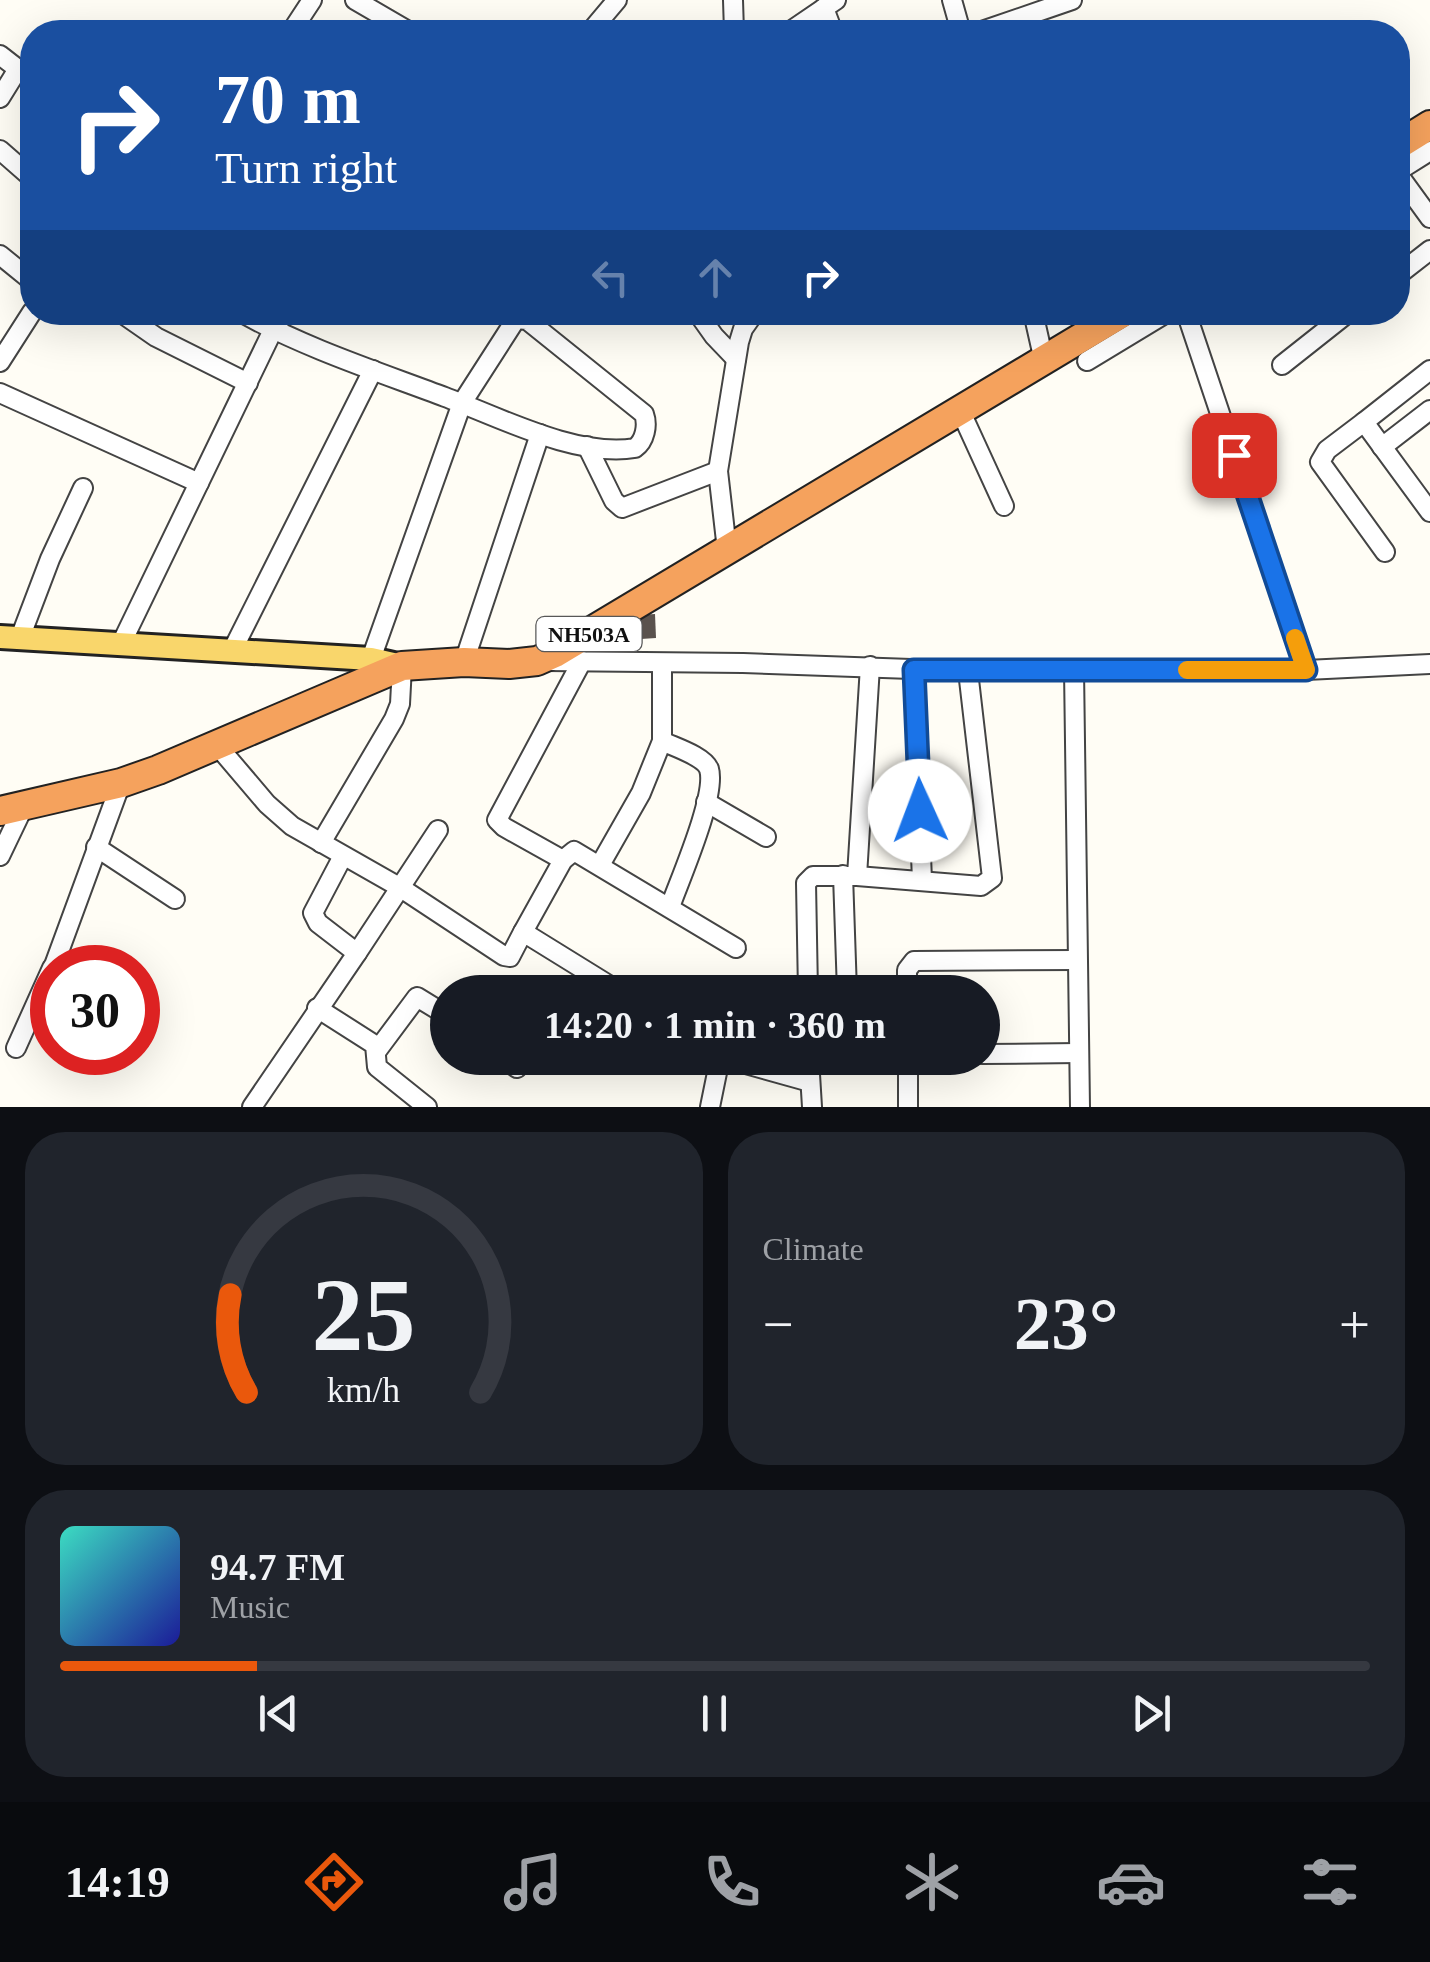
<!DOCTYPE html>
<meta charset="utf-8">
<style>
:root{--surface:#171b24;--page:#20242c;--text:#f1f3f6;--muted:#9ea1a6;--line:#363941;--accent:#ea580c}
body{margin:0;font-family:Georgia,serif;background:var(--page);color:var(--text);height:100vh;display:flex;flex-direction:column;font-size:38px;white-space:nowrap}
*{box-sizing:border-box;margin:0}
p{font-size:32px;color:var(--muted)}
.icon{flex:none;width:55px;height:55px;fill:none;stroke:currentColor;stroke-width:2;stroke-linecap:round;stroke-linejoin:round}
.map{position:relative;height:1107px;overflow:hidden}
.side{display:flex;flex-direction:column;gap:25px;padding:25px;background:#0d0f14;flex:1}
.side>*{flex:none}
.hud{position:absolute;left:20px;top:20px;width:1390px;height:305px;border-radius:40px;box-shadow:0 10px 40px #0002;background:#1a4fa0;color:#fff;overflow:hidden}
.speed{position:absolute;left:30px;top:945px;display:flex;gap:20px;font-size:50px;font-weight:700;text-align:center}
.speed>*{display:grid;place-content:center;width:130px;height:130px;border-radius:50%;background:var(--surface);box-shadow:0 10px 40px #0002;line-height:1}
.speed .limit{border:15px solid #d22;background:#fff;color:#111}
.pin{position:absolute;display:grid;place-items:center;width:85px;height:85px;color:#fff;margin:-42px;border-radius:20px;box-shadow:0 5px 15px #0006}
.me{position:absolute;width:110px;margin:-55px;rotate:358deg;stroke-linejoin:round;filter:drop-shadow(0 0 8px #0008)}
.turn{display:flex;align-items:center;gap:35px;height:210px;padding:0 30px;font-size:45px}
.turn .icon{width:130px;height:130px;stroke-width:2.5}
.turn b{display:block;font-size:70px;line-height:85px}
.lanes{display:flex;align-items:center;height:95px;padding:0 30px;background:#0003;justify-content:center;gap:50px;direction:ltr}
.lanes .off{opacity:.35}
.big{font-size:75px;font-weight:800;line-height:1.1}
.side .card{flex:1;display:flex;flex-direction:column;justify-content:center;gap:15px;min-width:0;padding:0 35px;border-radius:40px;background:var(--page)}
.side .dial{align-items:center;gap:0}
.dial svg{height:260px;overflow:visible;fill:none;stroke:var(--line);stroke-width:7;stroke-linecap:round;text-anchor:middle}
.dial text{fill:var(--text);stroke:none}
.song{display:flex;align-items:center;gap:30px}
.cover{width:120px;height:120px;border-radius:15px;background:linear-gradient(135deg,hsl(170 70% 55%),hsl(240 70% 35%))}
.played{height:10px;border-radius:5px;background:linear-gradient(90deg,var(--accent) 15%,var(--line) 15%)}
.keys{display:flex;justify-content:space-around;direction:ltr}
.heat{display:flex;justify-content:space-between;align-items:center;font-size:55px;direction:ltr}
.side .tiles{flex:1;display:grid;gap:25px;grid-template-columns:1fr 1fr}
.card:last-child{grid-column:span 2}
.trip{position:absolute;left:430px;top:975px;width:570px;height:100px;border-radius:50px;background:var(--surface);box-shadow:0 10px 40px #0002;font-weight:800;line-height:100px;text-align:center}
.menu{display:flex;height:160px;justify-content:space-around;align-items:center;background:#090b0e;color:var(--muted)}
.menu .icon{width:70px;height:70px}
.menu .selected{color:var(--accent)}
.menu b{font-size:45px;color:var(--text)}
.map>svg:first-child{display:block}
.building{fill:#5a524d}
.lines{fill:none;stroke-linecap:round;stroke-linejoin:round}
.minor-casing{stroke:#444;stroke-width:22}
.major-casing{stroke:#222;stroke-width:28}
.highway-casing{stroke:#222;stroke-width:32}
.minor{stroke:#fff;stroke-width:18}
.major{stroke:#f9d66b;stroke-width:22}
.highway{stroke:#f5a25d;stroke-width:28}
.route-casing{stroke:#114b97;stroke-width:25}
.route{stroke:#1a73e8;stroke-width:18}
.slow{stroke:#f59e0b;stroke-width:18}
.labels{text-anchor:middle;stroke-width:10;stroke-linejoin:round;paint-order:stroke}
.shield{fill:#fff;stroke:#585858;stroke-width:2.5}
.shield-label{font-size:22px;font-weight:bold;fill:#111}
</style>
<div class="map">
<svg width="1430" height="1107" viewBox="0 0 1430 1107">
<rect width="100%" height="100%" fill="#fffdf5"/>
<path class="building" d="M 655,614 L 656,638 L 641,639 L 639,615 Z"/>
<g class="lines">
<g class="minor-casing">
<g id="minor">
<path d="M 355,0 L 410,32"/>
<path d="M 733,0 L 734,32"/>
<path d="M 952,0 L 961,32"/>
<path d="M 824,8 L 833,32"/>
<path d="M 291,32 L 312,0"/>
<path d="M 590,32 L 617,0"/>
<path d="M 789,32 L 836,0"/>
<path d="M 979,32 L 1072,0"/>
<path d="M 0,55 L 18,69 L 0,98"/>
<path d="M 0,150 L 32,178"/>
<path d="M 1398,171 L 1430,151"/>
<path d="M 1398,174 L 1430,218"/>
<path d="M 0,255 L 32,281"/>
<path d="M 1398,275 L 1430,250"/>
<path d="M 120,312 L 156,337 L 248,383"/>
<path d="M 240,312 C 305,348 376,371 445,397 C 499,417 577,458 635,448 C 645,441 648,425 644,414 L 527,320 L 516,319 L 462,403 L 371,659"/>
<path d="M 697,312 L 714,336 L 736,359"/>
<path d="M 1033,312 L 1044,361"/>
<path d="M 1186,312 L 1306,670"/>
<path d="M 1087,361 L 1168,312"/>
<path d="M 0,362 L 32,312"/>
<path d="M 1282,365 L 1349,312"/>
<path d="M 0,393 L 199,483"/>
<path d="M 960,410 L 1004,506"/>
<path d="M 1364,422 L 1430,370"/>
<path d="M 587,446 L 614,501 L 622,508 L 718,471"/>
<path d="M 1382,447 L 1430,410"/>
<path d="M 727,550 L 718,471 L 739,342 L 743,329 L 755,312"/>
<path d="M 1385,552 L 1320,462 L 1327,450 L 1364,422 L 1430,512"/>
<path d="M 20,638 L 50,559 L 83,488"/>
<path d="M 121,644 L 273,330 L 286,312"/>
<path d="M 233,649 L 373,370"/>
<path d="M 546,661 L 743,663 L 968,671 L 1306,670 L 1430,664"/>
<path d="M 464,662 L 540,434"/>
<path d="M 662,663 L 662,741 C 674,747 704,756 709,769 C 717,795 680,879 670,907"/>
<path d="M 1074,669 L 1080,1107"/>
<path d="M 914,670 L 922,881"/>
<path d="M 216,744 L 267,804 L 292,826 L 401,888 L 504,956 L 510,957 L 523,932 L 620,992"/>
<path d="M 706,802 L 766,837"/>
<path d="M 321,843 L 394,719 L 400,704 L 402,666"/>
<path d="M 96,847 L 175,899"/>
<path d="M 0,856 L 23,808"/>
<path d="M 563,860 L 504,827 L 497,820 L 582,661"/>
<path d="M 600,865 L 641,793 L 662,741"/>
<path d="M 843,875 L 847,992"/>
<path d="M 857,876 L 870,666"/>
<path d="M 523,932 L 563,860 L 574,851 L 736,948"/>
<path d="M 357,953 L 438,830"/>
<path d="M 58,957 L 76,968"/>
<path d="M 53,968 L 121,783"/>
<path d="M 808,992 L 806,883 L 813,876 L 857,876 L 981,886 L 992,878 L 968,671"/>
<path d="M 907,992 L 907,970 L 914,961 L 1077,960"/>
<path d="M 317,1008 L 375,1045 L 377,1067 L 427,1107"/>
<path d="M 16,1048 L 52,968"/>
<path d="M 376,1052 L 417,997 L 448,1016"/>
<path d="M 982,1054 L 1079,1053"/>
<path d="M 502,1058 L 517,1068"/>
<path d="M 724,1058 L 810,1082"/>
<path d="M 809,1058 L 812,1107"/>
<path d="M 908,1058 L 908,1107"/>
<path d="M 252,1107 L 357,953 L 318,923 L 313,913 L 343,856"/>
<path d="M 710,1107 L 720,1058"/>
</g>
</g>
<g class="major-casing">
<path id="major" d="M 0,637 L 371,659 L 402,666"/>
</g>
<g class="highway-casing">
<g id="highway">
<path d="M 1398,145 L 1430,125"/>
<path d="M 0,811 L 121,783 L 158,770 L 402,666 L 464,662 L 509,664 L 537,661 L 555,653 L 1124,312"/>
</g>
</g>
<use href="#minor" class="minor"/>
<use href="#major" class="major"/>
<use href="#highway" class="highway"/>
</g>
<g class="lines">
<g class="route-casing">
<path id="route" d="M 920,811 L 914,670 L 1306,670 L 1234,455"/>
</g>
<use href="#route" class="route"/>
<path class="slow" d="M 1187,670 L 1306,670 L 1295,638"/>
</g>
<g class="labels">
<rect class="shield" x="536.5" y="617" width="105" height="34" rx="8"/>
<g class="shield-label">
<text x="589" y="642">NH503A</text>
</g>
</g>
</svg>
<div class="speed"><div class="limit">30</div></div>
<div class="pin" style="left:1234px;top:455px;background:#d93025"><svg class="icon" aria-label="arrive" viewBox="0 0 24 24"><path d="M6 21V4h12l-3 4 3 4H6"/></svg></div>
<svg class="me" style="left:920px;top:811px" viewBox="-20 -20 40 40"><circle r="19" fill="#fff"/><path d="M0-13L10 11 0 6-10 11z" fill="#1a73e8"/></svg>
<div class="trip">14:20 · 1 min · 360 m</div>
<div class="hud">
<div class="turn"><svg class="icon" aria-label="right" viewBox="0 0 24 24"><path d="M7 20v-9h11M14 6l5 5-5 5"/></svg><div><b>70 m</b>Turn right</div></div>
<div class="lanes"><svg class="icon off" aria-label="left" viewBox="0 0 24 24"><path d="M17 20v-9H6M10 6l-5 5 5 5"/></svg><svg class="icon off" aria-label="ahead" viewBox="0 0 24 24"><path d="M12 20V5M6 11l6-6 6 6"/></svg><svg class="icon" aria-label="right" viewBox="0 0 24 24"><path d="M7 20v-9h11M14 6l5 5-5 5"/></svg></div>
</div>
</div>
<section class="side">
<div class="tiles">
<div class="card dial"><svg viewBox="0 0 100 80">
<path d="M14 69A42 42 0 1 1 86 69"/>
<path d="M14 69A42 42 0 0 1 9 39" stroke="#ea580c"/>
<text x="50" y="56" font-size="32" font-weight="700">25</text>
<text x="50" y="72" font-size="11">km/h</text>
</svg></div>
<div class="card"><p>Climate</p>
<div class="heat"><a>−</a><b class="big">23°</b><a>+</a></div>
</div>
<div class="card">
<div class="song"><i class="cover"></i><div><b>94.7 FM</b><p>Music</p></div></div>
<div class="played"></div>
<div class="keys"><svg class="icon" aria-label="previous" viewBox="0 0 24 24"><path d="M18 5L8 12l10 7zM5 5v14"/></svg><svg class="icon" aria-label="pause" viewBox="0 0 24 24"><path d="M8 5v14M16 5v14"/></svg><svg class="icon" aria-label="next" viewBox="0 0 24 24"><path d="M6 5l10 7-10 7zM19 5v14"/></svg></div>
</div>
</div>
</section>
<nav class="menu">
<b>14:19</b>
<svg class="icon selected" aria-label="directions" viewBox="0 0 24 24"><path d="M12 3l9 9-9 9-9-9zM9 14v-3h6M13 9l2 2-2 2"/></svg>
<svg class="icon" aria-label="music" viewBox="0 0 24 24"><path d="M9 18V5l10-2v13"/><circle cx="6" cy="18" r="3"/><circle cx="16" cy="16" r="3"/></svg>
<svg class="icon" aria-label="phone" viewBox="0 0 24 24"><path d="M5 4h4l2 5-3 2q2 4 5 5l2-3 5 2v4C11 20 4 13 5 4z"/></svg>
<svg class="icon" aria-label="climate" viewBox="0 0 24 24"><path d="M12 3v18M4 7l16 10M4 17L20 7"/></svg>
<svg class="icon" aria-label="car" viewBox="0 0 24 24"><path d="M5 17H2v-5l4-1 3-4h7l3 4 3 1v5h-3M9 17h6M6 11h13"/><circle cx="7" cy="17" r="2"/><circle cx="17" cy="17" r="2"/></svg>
<svg class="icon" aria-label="filters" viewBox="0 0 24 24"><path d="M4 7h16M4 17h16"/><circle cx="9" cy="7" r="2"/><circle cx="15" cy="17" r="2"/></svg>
</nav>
